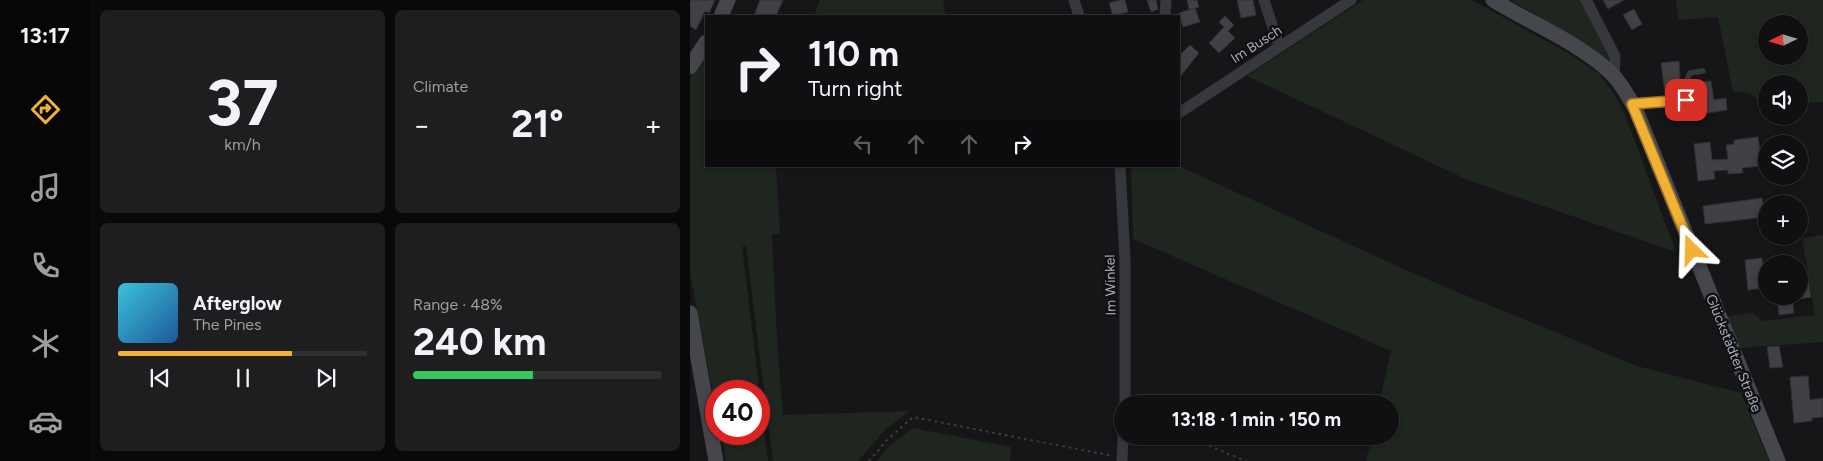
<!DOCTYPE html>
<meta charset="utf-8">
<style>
:root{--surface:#101012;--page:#1e1e20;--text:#f1f3f6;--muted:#9c9d9f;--line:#303032;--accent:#f2b134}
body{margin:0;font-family:Figtree,sans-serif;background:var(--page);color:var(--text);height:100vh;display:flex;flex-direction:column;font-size:19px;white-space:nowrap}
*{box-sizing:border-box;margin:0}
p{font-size:16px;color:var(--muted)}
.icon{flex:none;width:28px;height:28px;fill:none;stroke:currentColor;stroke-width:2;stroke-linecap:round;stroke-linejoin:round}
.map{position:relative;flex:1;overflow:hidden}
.sheet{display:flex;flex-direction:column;gap:10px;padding:10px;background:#09090a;width:600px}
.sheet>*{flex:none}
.hud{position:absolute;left:15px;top:15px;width:475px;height:152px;border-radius:0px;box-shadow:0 2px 8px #0003,0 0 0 1px var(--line);background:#101012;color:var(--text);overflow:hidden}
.needle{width:32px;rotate:265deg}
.tools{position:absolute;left:1068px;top:15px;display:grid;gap:10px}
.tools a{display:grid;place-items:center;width:50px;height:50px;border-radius:50%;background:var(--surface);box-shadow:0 2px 8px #0003,0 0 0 1px var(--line);font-size:25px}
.speed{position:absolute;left:15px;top:380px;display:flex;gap:10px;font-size:25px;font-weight:700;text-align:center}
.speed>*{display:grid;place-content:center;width:65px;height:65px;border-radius:50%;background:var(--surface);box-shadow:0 2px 8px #0003,0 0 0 1px var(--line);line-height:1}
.speed .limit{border:8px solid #d22;background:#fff;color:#111}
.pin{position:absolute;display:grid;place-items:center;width:42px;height:42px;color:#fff;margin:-21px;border-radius:10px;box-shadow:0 2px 8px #0006}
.me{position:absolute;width:55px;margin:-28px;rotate:338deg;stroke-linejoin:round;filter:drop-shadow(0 0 4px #0008)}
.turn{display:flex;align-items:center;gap:18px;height:105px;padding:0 20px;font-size:22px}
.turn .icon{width:65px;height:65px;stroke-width:2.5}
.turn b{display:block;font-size:35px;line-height:42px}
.lanes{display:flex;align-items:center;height:48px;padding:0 20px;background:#0003;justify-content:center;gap:25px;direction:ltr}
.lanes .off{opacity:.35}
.big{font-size:38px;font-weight:700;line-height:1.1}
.sheet .card{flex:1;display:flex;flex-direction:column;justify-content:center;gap:8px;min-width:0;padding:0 18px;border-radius:8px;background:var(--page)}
.sheet .dial{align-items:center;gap:0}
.dial b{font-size:65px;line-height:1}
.song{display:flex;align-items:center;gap:15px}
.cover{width:60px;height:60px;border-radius:8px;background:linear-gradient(135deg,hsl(190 70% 55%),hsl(210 70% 35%))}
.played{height:5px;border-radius:2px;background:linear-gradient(90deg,var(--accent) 70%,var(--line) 70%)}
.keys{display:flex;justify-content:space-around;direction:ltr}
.heat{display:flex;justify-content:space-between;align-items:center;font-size:28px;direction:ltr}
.charge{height:8px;border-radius:4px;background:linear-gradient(90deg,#34c759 48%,var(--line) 0)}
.sheet .tiles{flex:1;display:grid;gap:10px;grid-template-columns:repeat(2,1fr)}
.trip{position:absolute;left:424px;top:395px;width:285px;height:50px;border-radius:25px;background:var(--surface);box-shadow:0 2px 8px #0003,0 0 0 1px var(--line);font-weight:700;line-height:50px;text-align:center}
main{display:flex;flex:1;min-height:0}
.tabs{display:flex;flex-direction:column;width:90px;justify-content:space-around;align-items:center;background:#060607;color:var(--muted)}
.tabs .icon{width:35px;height:35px}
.tabs .current{color:var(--accent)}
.tabs b{font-size:22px;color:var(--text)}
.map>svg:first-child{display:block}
.green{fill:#1e261f;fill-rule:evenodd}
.building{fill:#404145;stroke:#303034}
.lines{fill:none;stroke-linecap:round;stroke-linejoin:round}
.path{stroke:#3d3f44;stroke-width:2;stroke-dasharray:2.5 4;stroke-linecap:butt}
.lane{stroke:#37383d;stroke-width:5.5}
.street{stroke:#37383d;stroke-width:11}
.secondary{stroke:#45474d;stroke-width:15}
.route-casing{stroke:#9d7322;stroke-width:12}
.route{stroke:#f2b134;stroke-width:9}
.labels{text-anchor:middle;stroke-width:5;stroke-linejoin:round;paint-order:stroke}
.street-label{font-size:14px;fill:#a8adb8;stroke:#111113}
</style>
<main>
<nav class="tabs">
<b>13:17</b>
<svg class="icon current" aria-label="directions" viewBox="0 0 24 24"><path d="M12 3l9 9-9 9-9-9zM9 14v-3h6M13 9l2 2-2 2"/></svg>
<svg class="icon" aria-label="music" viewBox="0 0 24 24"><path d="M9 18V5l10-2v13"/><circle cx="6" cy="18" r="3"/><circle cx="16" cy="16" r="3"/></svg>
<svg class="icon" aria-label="phone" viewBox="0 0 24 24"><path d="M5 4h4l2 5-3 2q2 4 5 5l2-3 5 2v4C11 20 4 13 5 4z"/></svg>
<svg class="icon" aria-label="climate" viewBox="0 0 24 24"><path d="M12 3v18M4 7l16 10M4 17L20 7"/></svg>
<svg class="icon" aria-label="car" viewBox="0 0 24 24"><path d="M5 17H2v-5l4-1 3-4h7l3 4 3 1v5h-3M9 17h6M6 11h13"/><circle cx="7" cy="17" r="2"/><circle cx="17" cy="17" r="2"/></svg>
</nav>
<section class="sheet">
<div class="tiles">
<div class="card dial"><b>37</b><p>km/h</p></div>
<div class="card"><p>Climate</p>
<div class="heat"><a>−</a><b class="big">21°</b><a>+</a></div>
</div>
<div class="card">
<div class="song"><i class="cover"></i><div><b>Afterglow</b><p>The Pines</p></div></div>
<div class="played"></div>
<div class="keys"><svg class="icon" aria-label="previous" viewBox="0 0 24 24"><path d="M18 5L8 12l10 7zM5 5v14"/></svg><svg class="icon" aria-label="pause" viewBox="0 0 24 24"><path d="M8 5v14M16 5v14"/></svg><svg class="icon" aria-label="next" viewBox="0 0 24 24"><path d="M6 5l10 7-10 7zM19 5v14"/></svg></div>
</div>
<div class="card"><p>Range · 48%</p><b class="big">240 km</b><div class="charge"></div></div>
</div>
</section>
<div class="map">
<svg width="1133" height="461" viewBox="0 0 1133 461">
<rect width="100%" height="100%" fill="#161618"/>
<g class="green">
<path d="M 130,0 L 253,0 L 255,14 L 221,16 L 124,16 Z"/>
<path d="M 673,0 L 782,0 L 878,53 L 908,73 L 921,89 L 934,112 L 986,252 L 780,181 L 557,76 Z"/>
<path d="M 821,0 L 897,0 L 923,62 Z"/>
<path d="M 986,0 L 1133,0 L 1133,102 L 1109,104 L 1109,84 L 1076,84 L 1076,105 L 1059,93 L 1043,92 L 1028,17 L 989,20 ZM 1076,24 L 1109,24 L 1109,56 L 1076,56 Z"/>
<path d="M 13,57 L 16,59 L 16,166 L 86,166 L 90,233 L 82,235 L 87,339 L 93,415 L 220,411 L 196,429 L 168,461 L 83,461 L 56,246 L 52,247 L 78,461 L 36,461 L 31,434 L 69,434 L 69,391 L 26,391 L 26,410 L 0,274 L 0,79 Z"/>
<path d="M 441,166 L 489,166 L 729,276 L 947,366 L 1051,393 L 1079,461 L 676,461 L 682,436 L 700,436 L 700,404 L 689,404 L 701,351 L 443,239 Z"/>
<path d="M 1133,235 L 1133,342 L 1050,348 L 1037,316 L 1063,313 L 1073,321 L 1125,315 L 1112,238 Z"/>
<path d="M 223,428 L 321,447 L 320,461 L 187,461 L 201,444 Z"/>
</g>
<g class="building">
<path d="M 0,0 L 25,0 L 19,13 L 15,11 L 6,30 L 0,26 Z"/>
<path d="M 70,0 L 93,0 L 86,16 L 64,16 Z"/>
<path d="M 430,0 L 435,0 L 438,12 L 423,16 L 419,3 Z"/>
<path d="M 457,0 L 466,0 L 468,9 L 461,12 Z"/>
<path d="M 497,0 L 507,0 L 509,7 L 499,10 Z"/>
<path d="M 547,0 L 563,0 L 566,15 L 551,18 Z"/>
<path d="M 913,0 L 934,0 L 918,9 Z"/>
<path d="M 505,8 L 510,22 L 493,27 L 489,13 Z"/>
<path d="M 944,9 L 952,24 L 942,30 L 933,15 Z"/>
<path d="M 535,16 L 544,25 L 538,31 L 545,38 L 529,53 L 519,43 L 534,27 L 529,22 Z"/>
<path d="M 500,45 L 509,53 L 489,78 L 489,56 Z"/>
<path d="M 989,61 L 991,92 L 975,94 L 971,63 Z"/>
<path d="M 1021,81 L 1024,100 L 1036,98 L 1037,110 L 1006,115 L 1003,90 L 1000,90 L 1000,85 L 1001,83 Z"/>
<path d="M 1068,137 L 1072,166 L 1052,168 L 1053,173 L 1038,174 L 1038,170 L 1024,171 L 1025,179 L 1008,181 L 1004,144 L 1020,142 L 1022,160 L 1038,159 L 1036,145 L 1044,144 L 1044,140 Z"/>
<path d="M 1072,198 L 1075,217 L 1015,224 L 1013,206 Z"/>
<path d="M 1072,258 L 1075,288 L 1058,290 L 1055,260 Z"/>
<path d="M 1118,277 L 1121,297 L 1109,299 L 1109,278 Z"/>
<path d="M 1087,296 L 1102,296 L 1104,313 L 1089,315 Z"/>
<path d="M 1089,346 L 1093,367 L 1080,368 L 1077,347 Z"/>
<path d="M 1118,376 L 1120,400 L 1133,398 L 1133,417 L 1122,418 L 1122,421 L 1104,423 L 1100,377 Z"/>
</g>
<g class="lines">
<g class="path">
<path d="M 495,436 L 556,461"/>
<path d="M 179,461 L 198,439 L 223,417 L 423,456"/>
</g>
<path class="lane" d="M 944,104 L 996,100 L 995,84 L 1000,73 L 1013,71"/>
<g class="street">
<path d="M 384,0 L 389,16"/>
<path d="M 574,0 L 589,46"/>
<path d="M 896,0 L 925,56 L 924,76"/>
<path d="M 475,16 L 476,0"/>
<path d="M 489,113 L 661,0"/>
<path d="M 430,166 L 435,259 L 435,404"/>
<path d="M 432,461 L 433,436"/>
</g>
<g class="secondary">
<path d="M 803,0 C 840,23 892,44 922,74 C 932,84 939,98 946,110 L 1088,461"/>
<path d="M 31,16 L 38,0"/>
<path d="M 0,67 L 16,42"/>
<path d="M 0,313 L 26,461"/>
</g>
</g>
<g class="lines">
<g class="route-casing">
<path id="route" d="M 996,100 L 942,104 L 1002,250"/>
</g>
<use href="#route" class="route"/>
</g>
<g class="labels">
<g class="street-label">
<text transform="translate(566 44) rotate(-33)" y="5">Im Busch</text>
<text transform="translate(420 285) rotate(-91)" y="5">Im Winkel</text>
<text transform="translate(1044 353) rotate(68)" y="5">Glückstädter Straße</text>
</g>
</g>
</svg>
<div class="tools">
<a><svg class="needle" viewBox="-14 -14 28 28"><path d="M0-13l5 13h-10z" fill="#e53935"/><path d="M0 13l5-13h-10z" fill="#9c9d9f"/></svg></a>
<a><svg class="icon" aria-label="sound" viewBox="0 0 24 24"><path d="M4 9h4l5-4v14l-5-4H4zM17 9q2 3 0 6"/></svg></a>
<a><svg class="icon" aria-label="layers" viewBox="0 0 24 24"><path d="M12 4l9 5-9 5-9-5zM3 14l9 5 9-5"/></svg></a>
<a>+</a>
<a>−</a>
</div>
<div class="speed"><div class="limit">40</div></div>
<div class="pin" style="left:996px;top:100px;background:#d93025"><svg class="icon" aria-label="arrive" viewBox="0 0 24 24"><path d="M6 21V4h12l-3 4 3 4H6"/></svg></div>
<svg class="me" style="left:1002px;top:250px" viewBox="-20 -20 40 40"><path d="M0-17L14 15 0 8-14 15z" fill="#f2b134" stroke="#fff" stroke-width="4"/></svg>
<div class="trip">13:18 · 1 min · 150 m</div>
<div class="hud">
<div class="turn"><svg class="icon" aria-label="right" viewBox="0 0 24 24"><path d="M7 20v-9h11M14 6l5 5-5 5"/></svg><div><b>110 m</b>Turn right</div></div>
<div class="lanes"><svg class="icon off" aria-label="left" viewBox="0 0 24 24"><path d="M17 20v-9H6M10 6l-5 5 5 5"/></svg><svg class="icon off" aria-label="ahead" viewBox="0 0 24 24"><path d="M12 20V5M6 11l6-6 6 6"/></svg><svg class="icon off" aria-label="ahead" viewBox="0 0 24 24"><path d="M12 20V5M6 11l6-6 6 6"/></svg><svg class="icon" aria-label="right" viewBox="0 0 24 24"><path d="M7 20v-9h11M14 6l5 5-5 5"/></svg></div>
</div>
</div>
</main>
